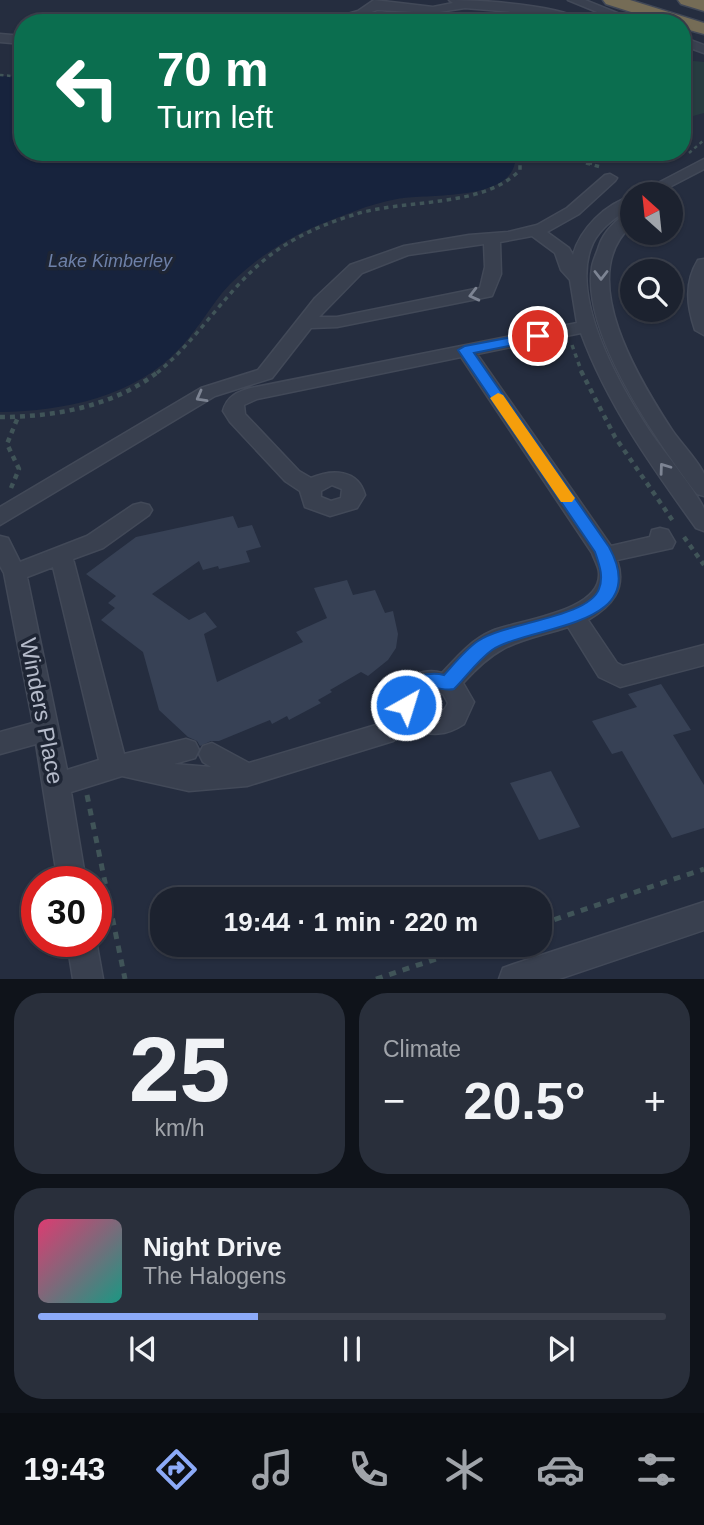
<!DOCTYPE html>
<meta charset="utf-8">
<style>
:root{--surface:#1c222f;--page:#292f3b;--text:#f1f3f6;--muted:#a0a4aa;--line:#3a3f4b;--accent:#8caaf8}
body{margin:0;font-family:Helvetica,sans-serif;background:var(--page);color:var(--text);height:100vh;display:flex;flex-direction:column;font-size:26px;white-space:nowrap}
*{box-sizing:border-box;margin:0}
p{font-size:23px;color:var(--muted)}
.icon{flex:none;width:38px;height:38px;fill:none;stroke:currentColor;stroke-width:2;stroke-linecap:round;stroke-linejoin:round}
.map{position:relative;height:979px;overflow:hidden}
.drawer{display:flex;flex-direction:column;gap:14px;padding:14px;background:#0f131a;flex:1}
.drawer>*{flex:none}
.top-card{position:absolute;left:14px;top:14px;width:677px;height:147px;border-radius:28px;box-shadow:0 2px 5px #0004,0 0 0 2px var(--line);background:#0b6e4f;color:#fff;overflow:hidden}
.needle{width:46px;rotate:333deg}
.buttons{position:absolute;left:620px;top:182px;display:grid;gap:14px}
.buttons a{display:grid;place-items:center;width:63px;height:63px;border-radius:50%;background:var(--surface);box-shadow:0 2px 5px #0004,0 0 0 2px var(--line);font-size:35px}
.speed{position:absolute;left:21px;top:866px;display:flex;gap:14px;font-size:35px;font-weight:700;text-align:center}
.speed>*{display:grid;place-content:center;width:91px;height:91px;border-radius:50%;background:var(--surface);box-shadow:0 2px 5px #0004,0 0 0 2px var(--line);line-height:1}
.speed .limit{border:10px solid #d22;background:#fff;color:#111}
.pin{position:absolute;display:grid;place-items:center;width:60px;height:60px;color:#fff;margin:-30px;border:4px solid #fff;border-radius:50%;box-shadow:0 2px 7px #0007}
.me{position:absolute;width:77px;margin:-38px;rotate:39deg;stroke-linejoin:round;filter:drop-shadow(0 0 5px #0008)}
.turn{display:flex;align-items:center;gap:24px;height:147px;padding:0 28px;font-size:32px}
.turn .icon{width:91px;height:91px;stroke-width:2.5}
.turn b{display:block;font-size:49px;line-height:60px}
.big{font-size:52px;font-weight:700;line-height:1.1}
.drawer .tile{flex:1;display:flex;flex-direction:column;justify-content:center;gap:10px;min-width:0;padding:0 24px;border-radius:28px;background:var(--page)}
.drawer .dial{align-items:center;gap:0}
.dial b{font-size:91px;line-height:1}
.song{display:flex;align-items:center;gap:21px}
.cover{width:84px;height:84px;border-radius:10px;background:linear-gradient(135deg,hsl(340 70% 55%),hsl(170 70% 35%))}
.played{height:7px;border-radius:4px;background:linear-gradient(90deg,var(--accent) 35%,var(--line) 35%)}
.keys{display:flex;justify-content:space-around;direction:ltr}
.heat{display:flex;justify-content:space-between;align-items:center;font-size:38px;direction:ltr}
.drawer .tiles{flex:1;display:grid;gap:14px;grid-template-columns:1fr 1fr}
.tile:last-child{grid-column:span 2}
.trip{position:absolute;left:150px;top:887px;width:402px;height:70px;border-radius:28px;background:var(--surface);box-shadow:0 2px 5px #0004,0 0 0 2px var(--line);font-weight:700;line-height:70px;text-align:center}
.menu{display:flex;height:112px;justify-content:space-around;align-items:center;background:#0b0e13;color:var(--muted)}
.menu .icon{width:49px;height:49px}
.menu .selected{color:var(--accent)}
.menu b{font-size:32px;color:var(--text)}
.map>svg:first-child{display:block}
.green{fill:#273b40}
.water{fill:#17233d}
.building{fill:#374155}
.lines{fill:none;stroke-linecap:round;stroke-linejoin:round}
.minor-casing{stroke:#424958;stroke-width:3}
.highway-casing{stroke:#414857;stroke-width:3}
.path-far3{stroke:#405458;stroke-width:2.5;stroke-dasharray:3.5 3.5;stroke-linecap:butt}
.path-far2{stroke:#405458;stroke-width:3.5;stroke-dasharray:4.5 4.5;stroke-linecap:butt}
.path-far1{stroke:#405458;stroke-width:4.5;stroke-dasharray:5 5;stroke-linecap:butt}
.path{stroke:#405458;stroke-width:5;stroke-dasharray:7 7;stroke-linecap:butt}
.minor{fill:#39404f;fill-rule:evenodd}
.highway{fill:#756c56;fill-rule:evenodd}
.oneway{stroke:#7d8493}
.route{fill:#1a73e8;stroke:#114b97;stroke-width:2}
.slow{fill:#f59e0b}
.labels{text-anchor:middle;stroke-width:7;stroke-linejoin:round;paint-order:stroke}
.far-water-label{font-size:18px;font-style:italic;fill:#6e81a9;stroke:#1e2534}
.near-street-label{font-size:23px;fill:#b5bbca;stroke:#1e2534}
</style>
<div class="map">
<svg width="704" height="979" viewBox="0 0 704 979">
<rect width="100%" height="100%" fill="#252d3f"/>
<path class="green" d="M 683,60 L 704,62 L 704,113 L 693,116 L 692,126 L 683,133 Z"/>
<path class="water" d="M 0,76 L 23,77 L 23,152 L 515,152 C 522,203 429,193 397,199 C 369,204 342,216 316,226 C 283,240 246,265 222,293 C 208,311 196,331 180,348 C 135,397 64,411 0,412 Z"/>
<g class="building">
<path d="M 233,516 L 238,528 L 252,525 L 261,547 L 246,551 L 250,562 L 219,569 L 218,566 L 203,570 L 199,561 L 152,594 L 189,620 L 205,612 L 217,627 L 204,634 L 217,682 L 303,642 L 296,632 L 327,618 L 314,588 L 347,580 L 353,595 L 375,590 L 385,613 L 393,611 L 398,634 L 396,648 L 388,660 L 368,676 L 361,672 L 330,690 L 332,692 L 318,700 L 321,703 L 289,720 L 287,716 L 272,724 L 270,720 L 219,741 L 211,741 L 200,746 L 197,741 L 188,737 L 159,710 L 143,652 L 101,620 L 115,608 L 108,603 L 116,596 L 86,574 L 136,537 Z"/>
<path d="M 661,684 L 691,730 L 673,735 L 704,785 L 704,828 L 672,838 L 622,751 L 612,754 L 592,721 L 637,707 L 628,694 Z"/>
<path d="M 551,771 L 580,827 L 539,840 L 510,783 Z"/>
</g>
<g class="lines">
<g class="minor-casing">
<g id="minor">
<path d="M 374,0 L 433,7 L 453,3 L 449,0 C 480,0 564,5 588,23 L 570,23 L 548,15 L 465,8 L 433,13 L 377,10 L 340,23 L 317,23 L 358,11 Z"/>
<path d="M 568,0 L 585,0 L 642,23 L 624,23 Z"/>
<path d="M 0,34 L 23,36 L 23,44 L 0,42 Z"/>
<path d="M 682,37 L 704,45 L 704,53 L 682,45 Z"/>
<path d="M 704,159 L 704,169 L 656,194 L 637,194 Z"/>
<path d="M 610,174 L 617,178 L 615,181 L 579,214 L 547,232 L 569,248 L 573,255 C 580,229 605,204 632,196 L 632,208 C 617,216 601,227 593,243 C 568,296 620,386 649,430 C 658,444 702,499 704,509 C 704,516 704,524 704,531 L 696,528 C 652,467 607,404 581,333 L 477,354 L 611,546 L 650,537 L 652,530 L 660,528 L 668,530 L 675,542 L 672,548 L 617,560 C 627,589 612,606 588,620 L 617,663 L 623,666 L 704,645 L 704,665 L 620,687 L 599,677 L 568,627 C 517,643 501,641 463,683 L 474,702 L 464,724 C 446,736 431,736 412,729 L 393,741 L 247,786 L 189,791 L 122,776 L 71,792 L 86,882 L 58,882 L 36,744 L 0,754 L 0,732 L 33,723 L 4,573 L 0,566 L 0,536 L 8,538 L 20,562 L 87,536 L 133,505 L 141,503 L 149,505 L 152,510 L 149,515 L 103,548 L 73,559 L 124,754 L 186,739 L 195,742 L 199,750 L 195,758 L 174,764 L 211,767 L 203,762 L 199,754 L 203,746 L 212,743 L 249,763 L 376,725 L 397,712 C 385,686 419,665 442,673 C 457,657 471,640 492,631 C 518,620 602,612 599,573 C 599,567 594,559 592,553 L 461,357 L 257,399 L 244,405 L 245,414 L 299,471 L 311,478 C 332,469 358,469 365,495 L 357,508 L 330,516 L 305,507 L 300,491 L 285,481 L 230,422 L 223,411 C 227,396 237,392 251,388 L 577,323 L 570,280 L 561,270 L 555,253 L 532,236 L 500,242 L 501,274 L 492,296 L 337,327 L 311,328 L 272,378 L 215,396 L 0,525 L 0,507 L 201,388 L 258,370 L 315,298 L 350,265 L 404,246 L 469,235 L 508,232 L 537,225 L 567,208 L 605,175 ZM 484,244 L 485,267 L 480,288 L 337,317 L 319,317 L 362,273 L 408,255 ZM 332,485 L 342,489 L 341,498 L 331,501 L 321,497 L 321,491 ZM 53,567 L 99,760 L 67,770 L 27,577 ZM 433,690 L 443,694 L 448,703 C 444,713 439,714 428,713 L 419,705 L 420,697 Z"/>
<path d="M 632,212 L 632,225 C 574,276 640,381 672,430 C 680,442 700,463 704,474 C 704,480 704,490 704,496 L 697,494 C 658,442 581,334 592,267 C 593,260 597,253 599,246 C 603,233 618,216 632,212 Z"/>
<path d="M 704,259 L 704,335 L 695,330 C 687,306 684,283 698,260 Z"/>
<path d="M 704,902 L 704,930 L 559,979 L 499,979 L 503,968 L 514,964 Z"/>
<path d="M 96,940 L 103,979 L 73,979 L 67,942 Z"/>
</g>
</g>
<g class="highway-casing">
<g id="highway">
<path d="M 603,0 L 630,0 L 704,23 L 704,34 L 682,28 L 682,23 L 666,23 L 606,4 Z"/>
<path d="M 678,0 L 704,0 L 704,11 L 681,4 Z"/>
</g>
</g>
<g class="path-far3">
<path d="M 0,75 L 23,77"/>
<path d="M 519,152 L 520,164"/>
<path d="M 689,153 L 704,140"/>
<path d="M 520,155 L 561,155 L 592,164"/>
</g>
<g class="path-far2">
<path d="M 586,163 L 601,167"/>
<path d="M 572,345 L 582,373"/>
<path d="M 157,373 C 197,340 224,294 263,261 C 289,239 321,225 353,215 C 405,198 482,209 520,170 L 520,163"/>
</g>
<g class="path-far1">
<path d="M 581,371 L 615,437 L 673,521"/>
<path d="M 0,417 C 55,417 115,406 159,371"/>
<path d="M 11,488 L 19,469 L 7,444 L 18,417"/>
<path d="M 684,537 L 704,565"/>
</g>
<g class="path">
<path d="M 87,795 L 125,979"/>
<path d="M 541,924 L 704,869"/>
<path d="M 376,979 L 478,945"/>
</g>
<use href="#minor" class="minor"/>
<use href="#highway" class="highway"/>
</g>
<defs><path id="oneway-chevron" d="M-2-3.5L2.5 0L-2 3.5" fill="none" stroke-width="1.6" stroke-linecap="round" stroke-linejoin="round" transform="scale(1.75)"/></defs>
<g class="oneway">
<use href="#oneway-chevron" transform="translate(601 275) rotate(90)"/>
<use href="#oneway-chevron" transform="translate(474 295) rotate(166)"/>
<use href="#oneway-chevron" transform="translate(201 397) rotate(151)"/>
<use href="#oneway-chevron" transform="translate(664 468) rotate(-126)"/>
</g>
<path class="route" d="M 538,332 L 543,333 L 543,339 L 474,353 L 609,547 C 654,628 533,624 492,650 C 478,660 466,677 454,689 C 442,692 429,682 419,693 C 415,698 415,705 413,710 L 406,713 L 399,710 C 386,684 424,669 444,675 C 454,664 466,649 478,641 C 506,622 588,618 599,589 C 604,576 599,564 595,552 L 458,350 L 465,346 Z"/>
<path class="slow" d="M 498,393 L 503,395 L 572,494 L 575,498 L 572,502 L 561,502 L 490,398 Z"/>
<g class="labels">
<g class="far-water-label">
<text x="110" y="267">Lake Kimberley</text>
</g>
<g class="near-street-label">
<text transform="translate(42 711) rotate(79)" y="8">Winders Place</text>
</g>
</g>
</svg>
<div class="buttons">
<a><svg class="needle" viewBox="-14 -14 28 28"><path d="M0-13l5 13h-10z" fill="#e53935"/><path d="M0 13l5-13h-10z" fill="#a0a4aa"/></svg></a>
<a><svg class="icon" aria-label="search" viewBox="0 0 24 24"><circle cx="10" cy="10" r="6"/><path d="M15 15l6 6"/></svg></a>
</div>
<div class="speed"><div class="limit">30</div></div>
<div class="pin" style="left:538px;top:336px;background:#d93025"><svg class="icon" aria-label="arrive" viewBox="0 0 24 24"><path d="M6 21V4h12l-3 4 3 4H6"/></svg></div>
<svg class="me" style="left:406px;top:705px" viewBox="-20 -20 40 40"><circle r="17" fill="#1a73e8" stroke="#fff" stroke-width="3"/><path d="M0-11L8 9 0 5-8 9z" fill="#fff"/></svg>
<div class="trip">19:44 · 1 min · 220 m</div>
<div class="top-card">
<div class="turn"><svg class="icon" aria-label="left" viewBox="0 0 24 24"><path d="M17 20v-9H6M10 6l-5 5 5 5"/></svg><div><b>70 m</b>Turn left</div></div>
</div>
</div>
<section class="drawer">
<div class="tiles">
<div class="tile dial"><b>25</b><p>km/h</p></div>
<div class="tile"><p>Climate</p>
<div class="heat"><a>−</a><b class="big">20.5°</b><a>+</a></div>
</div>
<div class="tile">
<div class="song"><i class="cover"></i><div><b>Night Drive</b><p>The Halogens</p></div></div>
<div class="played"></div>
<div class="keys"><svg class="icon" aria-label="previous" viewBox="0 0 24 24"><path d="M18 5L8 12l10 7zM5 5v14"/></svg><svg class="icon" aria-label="pause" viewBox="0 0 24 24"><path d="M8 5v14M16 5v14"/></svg><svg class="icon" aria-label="next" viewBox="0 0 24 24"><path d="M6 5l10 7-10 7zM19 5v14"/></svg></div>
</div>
</div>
</section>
<nav class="menu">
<b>19:43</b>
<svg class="icon selected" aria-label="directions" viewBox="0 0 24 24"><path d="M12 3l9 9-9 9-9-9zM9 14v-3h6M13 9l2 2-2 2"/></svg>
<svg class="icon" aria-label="music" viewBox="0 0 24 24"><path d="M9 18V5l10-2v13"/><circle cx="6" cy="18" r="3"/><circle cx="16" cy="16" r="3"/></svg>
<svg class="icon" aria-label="phone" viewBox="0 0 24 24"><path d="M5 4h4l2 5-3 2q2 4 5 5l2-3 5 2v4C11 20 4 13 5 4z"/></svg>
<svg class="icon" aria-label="climate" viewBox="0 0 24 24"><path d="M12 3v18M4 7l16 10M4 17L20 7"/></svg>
<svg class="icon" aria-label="car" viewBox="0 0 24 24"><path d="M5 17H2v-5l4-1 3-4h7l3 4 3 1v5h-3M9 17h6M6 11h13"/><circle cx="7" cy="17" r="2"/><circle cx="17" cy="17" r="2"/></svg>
<svg class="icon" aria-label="filters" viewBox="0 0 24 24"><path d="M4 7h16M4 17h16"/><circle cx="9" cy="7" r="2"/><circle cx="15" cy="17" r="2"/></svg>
</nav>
